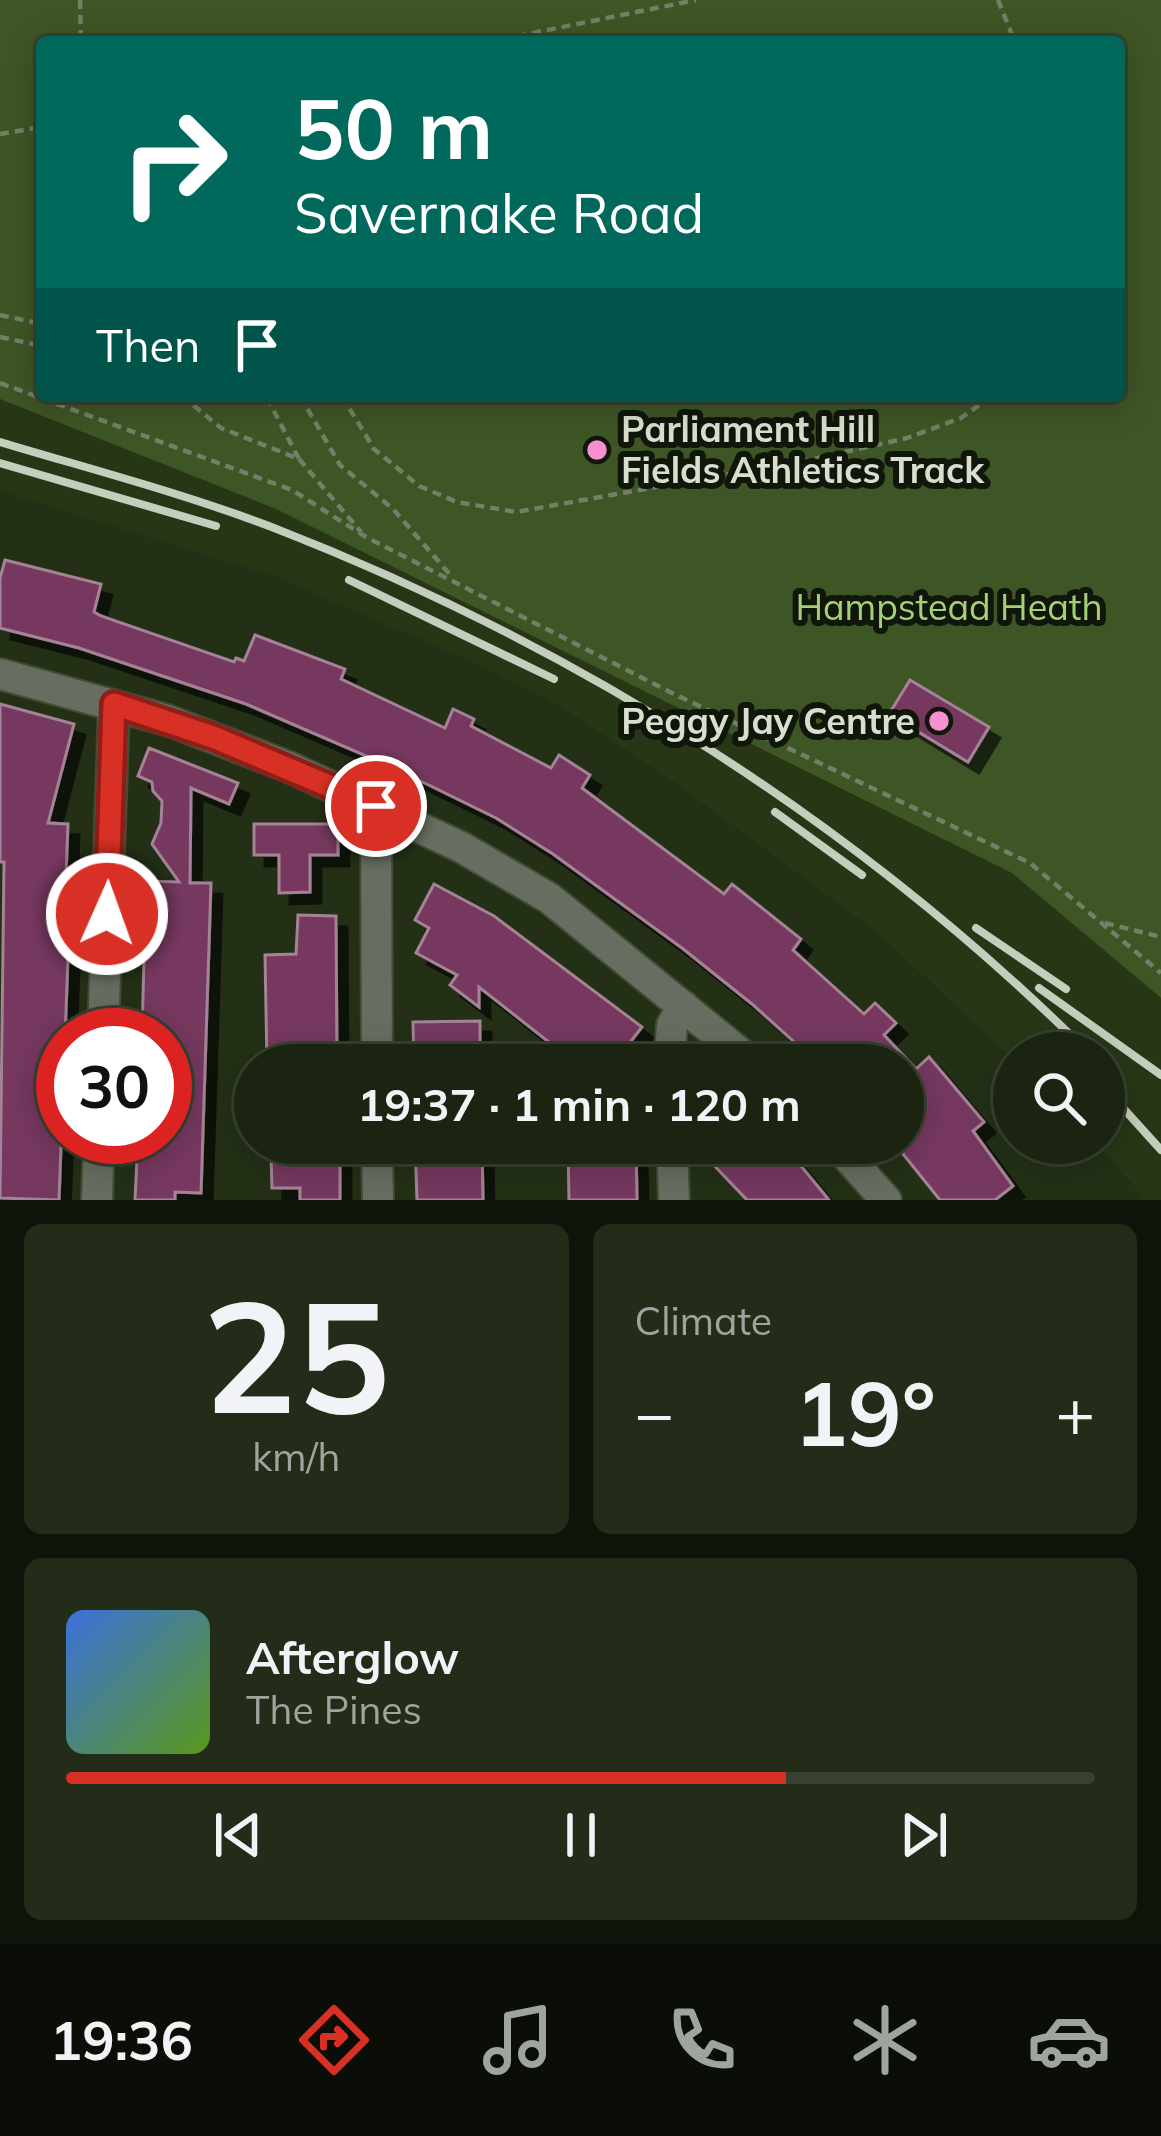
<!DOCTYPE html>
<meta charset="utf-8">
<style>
:root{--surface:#1a2410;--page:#232c19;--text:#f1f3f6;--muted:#9fa49f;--line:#384130;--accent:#d93025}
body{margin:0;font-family:Mulish,sans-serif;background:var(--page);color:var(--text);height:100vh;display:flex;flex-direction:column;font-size:45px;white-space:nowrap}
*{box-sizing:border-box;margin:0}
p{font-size:39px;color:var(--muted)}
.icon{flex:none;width:66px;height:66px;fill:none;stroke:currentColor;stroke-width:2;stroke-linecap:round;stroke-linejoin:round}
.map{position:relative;height:1200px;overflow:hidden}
.drawer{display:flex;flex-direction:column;gap:24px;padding:24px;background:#0e1409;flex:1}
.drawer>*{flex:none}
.guide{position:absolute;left:36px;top:36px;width:1089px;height:366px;border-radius:12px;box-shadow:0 6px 30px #0003,0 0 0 3px var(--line);background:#00695c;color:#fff;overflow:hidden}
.fabs{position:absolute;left:993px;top:1032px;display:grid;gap:24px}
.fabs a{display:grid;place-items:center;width:132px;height:132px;border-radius:50%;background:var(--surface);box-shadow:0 6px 30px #0003,0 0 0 3px var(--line);font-size:60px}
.speed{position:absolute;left:36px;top:1008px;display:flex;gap:24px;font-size:60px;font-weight:700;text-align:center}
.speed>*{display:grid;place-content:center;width:156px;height:156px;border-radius:50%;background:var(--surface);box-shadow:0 6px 30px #0003,0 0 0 3px var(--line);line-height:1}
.speed .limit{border:18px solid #d22;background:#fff;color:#111}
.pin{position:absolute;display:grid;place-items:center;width:102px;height:102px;color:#fff;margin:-51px;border:6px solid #fff;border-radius:50%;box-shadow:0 3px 12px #0007}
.me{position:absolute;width:132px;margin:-66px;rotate:2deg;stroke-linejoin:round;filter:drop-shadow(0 0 9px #0008)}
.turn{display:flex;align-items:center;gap:42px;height:252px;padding:0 60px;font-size:54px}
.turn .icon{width:156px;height:156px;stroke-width:2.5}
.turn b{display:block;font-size:84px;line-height:102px}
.then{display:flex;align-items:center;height:114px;padding:0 60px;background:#0003;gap:24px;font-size:45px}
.big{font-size:90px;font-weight:700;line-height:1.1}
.drawer .tile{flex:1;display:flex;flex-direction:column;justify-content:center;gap:18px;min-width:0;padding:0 42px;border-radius:18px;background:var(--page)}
.drawer .dial{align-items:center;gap:0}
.dial b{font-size:156px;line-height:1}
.song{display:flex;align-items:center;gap:36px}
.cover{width:144px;height:144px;border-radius:18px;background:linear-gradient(135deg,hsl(220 70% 55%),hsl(90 70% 35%))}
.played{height:12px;border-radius:6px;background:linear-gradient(90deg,var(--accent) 70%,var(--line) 70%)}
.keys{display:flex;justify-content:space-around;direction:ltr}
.heat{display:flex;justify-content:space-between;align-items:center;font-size:66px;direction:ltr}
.drawer .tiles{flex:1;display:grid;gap:24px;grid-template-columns:1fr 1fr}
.tile:last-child{grid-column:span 2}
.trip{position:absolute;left:234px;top:1044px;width:690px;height:120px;border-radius:60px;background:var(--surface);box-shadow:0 6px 30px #0003,0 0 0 3px var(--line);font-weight:700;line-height:120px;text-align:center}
.dock{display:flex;height:192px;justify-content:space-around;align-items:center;background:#0a0e06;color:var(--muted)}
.dock .icon{width:84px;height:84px}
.dock .selected{color:var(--accent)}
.dock b{font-size:54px;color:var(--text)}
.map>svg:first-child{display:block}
.built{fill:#273716}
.green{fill:#3e5525;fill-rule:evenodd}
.building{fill:#76375f;stroke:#a48396;stroke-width:3;filter:url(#shadow)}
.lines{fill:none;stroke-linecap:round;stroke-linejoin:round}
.minor-casing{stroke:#404c34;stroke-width:34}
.path{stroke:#747f6a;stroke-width:4.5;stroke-dasharray:9 6;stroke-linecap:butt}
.minor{stroke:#676e61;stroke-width:30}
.rail{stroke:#c5cdbc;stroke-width:8}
.route-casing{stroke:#8d1f18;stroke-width:30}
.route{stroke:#d93025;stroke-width:21}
.poi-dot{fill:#f790cf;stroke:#10160a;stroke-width:4.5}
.labels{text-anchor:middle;stroke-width:12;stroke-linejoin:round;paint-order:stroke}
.poi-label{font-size:36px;font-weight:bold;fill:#d7dfcf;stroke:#10160a;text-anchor:start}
.park-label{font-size:36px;fill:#a3d174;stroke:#10160a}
</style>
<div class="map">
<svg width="1161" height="1200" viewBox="0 0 1161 1200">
<defs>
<filter id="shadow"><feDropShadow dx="11" dy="11" stdDeviation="0" flood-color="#0009"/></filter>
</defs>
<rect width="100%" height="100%" fill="#233016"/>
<path class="built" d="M 0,399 L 276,509 L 1013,873 L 1161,998 L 1161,1200 L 1136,1200 L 1142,1195 L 1096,1143 L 1104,1143 L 1104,1053 L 1014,1053 L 1014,1060 L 877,932 L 680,786 L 560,706 L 473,662 L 274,576 L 0,491 Z"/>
<path class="green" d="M 0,0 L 1161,0 L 1161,998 L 1012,873 L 276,509 L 0,399 ZM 42,42 L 1119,42 L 1119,396 L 42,396 Z"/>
<g class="building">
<path d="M 5,560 L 101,584 L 94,612 L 101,616 L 234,662 L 236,658 L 244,661 L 255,635 L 345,669 L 341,679 L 445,728 L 453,709 L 474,719 L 471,726 L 551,768 L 559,755 L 590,775 L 582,788 L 724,894 L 732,884 L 801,939 L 793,950 L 864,1014 L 875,1003 L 896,1023 L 884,1035 L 916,1069 L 929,1057 L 984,1122 L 973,1131 L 1013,1186 L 995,1200 L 940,1200 L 903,1154 L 903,1065 L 820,1065 L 752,1004 L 682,948 L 553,854 L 496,818 L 394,768 L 246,704 L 79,648 L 0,628 L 0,578 Z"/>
<path d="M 910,680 L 989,727 L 968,762 L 889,714 Z"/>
<path d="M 0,704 L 74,724 L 48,823 L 68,824 L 66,876 L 71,876 L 59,1200 L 0,1198 L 4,862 L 0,862 Z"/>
<path d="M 149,748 L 238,783 L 229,804 L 191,788 L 190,883 L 211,883 L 201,1193 L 175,1192 L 175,1200 L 135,1200 L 138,1137 L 165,1137 L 165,1035 L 142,1035 L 146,881 L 179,882 L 152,844 L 161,823 L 162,801 L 153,791 L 152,782 L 138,776 Z"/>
<path d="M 254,824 L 338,824 L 338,855 L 310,855 L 310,892 L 279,893 L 279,855 L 254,855 Z"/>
<path d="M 434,884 L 494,916 L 642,1027 L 631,1041 L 639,1047 L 626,1065 L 578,1065 L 479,987 L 479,1007 L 450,985 L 457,975 L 416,953 L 429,928 L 415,920 Z"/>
<path d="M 298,915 L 336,916 L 337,1065 L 267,1065 L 265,955 L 296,954 Z"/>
<path d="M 480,1021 L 480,1062 L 414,1065 L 413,1022 Z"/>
<path d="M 415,1143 L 482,1143 L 483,1200 L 417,1200 Z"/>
<path d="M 568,1143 L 636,1143 L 637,1200 L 569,1200 Z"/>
<path d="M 725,1143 L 782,1143 L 829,1200 L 747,1200 L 708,1159 Z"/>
<path d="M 340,1146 L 340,1200 L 300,1200 L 300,1188 L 272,1188 L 271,1156 L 300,1156 L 299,1147 Z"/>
</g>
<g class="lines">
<g class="minor-casing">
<g id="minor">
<path d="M 0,674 L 167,720 L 289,767 L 461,847 L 549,898 L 755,1065"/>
<path d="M 376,806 L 377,1065"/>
<path d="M 103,1035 L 114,705"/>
<path d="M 669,1065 L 672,1025 L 683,1006"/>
<path d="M 377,1143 L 378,1200"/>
<path d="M 672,1143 L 674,1200"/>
<path d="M 835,1143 L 886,1200"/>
<path d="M 97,1200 L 99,1137"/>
</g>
</g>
<g class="path">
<path d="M 80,0 L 81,42"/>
<path d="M 998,0 L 1015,42"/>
<path d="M 488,42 L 696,0"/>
<path d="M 0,134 L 42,127"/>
<path d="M 0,315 L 42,324"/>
<path d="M 0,337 L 42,346"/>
<path d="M 0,383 L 292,490 L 366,537 L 672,693 L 1030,863 L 1161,973"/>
<path d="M 182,396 L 221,428 L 299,459 L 266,396"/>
<path d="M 300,396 L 340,465 L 393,509 L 453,578"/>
<path d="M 342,396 L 374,449 L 419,486 L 457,502 L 516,512 L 814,459 L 907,438 L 961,418 L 992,396"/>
<path d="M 299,459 L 361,532"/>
<path d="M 1105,923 L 1161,937"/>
</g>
<use href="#minor" class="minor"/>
<g class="rail">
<path d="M 0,442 C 90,469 182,493 269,526 C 576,645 856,822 1089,1053"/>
<path d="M 0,463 L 216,526"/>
<path d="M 349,580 L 554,679"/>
<path d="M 775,812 L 862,875"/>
<path d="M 976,928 L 1066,989"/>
<path d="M 1039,988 L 1161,1075"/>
<path d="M 1104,1087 L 1161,1150"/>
</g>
</g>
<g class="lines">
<g class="route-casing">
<path id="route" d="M 107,914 L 114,704 L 213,737 L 376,806"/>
</g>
<use href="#route" class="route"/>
</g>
<g class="poi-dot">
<circle cx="597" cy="450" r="12"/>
<circle cx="939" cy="721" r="12"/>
</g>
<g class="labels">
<g class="poi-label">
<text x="621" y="442">Parliament Hill<tspan x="621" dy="41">Fields Athletics Track</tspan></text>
<text x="915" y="734" text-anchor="end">Peggy Jay Centre</text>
</g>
<g class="park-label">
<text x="949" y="620">Hampstead Heath</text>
</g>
</g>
</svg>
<div class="fabs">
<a><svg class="icon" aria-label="search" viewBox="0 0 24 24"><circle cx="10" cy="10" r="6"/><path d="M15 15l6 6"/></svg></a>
</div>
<div class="speed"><div class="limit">30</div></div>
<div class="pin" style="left:376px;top:806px;background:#d93025"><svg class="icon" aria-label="arrive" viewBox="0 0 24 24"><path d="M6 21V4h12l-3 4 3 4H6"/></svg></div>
<svg class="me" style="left:107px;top:914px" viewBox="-20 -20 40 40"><circle r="17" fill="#d93025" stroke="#fff" stroke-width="3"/><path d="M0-11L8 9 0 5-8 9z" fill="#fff"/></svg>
<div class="trip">19:37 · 1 min · 120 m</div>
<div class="guide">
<div class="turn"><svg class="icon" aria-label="right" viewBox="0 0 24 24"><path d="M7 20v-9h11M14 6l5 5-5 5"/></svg><div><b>50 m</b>Savernake Road</div></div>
<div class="then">Then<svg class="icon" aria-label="arrive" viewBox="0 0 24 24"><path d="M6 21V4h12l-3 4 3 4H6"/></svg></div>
</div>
</div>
<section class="drawer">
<div class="tiles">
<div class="tile dial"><b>25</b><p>km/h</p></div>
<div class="tile"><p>Climate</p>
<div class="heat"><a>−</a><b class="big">19°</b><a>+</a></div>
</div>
<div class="tile">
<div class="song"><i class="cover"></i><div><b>Afterglow</b><p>The Pines</p></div></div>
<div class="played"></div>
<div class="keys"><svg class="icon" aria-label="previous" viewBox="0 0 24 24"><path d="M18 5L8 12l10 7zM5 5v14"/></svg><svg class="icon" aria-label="pause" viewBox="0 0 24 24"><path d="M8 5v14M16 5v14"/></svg><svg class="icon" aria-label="next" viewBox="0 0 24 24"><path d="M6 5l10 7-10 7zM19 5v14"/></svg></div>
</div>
</div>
</section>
<nav class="dock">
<b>19:36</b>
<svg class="icon selected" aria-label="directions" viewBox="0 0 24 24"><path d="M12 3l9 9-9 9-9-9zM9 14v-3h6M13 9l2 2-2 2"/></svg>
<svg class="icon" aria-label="music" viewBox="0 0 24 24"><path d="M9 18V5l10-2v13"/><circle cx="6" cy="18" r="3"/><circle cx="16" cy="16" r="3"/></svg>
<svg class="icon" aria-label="phone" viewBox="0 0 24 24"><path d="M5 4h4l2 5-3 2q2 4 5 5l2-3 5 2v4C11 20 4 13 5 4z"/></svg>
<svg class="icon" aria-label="climate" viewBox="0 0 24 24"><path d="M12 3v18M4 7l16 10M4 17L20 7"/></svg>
<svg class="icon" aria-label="car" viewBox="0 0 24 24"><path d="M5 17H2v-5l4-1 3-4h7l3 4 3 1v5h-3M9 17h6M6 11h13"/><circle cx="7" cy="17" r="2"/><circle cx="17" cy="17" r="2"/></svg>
</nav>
